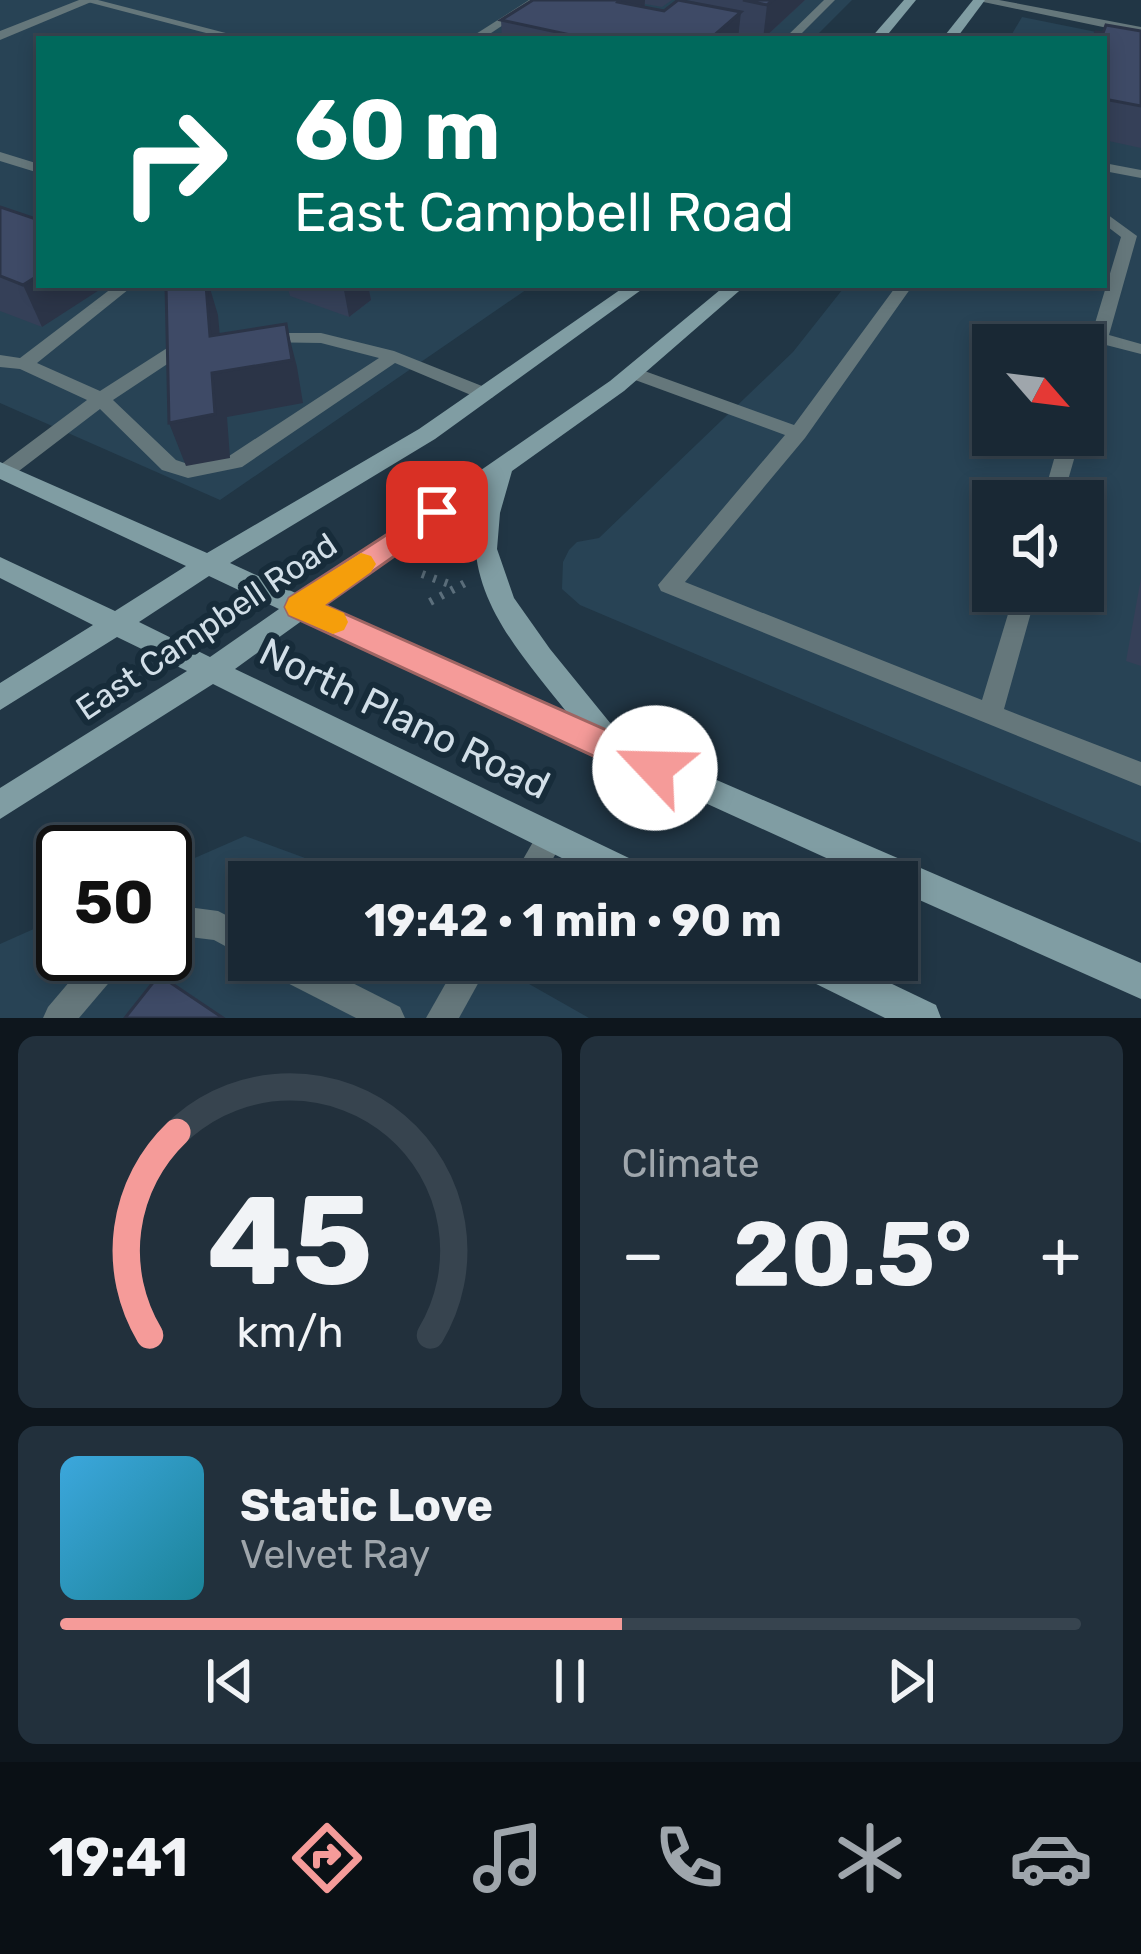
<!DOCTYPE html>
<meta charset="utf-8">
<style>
:root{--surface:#192834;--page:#22303c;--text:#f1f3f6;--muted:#9fa6ac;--line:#37444f;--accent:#f59b99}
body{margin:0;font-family:Rubik,sans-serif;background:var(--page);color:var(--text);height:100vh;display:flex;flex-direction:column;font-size:45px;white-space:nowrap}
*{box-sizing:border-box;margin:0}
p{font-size:39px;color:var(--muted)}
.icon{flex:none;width:66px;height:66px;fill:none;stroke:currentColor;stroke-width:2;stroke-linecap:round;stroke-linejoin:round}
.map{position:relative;height:1018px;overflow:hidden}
.panel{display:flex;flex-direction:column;gap:18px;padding:18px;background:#0e161d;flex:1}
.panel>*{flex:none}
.guide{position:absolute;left:36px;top:36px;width:1071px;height:252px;border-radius:0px;box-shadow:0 6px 18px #0003,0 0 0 3px var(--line);background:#00695c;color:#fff;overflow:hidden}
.needle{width:78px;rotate:118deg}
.fabs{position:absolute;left:972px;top:324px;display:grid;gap:24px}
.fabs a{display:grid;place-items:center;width:132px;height:132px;border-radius:0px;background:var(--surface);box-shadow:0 6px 18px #0003,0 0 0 3px var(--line);font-size:60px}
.speed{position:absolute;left:36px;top:825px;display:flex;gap:24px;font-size:60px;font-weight:700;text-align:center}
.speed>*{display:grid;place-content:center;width:156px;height:156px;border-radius:50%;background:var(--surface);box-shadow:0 6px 18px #0003,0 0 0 3px var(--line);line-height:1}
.speed .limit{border:6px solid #111;border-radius:18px;background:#fff;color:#111}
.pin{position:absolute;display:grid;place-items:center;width:102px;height:102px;color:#fff;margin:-51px;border-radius:24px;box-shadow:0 6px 18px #0006}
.me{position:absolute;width:132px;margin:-66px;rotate:294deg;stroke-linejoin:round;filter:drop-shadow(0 0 9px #0008)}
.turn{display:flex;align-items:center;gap:42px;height:252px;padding:0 60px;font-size:54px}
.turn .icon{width:156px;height:156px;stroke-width:2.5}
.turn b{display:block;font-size:84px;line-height:102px}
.big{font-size:90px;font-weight:700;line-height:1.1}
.panel .card{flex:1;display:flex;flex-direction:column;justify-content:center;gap:18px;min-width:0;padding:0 42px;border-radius:18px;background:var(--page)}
.panel .dial{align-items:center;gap:0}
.dial svg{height:312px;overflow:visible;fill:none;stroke:var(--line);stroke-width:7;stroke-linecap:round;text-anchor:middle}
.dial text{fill:var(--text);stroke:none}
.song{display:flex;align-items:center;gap:36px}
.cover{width:144px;height:144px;border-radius:18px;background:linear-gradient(135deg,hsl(200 70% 55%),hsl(190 70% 35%))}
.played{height:12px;border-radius:6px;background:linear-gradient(90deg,var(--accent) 55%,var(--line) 55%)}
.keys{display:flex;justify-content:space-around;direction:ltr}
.heat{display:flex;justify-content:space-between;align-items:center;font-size:66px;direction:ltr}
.panel .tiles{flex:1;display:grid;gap:18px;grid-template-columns:1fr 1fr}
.card:last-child{grid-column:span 2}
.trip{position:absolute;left:228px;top:861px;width:690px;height:120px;border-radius:0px;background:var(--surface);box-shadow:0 6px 18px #0003,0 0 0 3px var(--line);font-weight:700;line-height:120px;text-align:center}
.menu{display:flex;height:192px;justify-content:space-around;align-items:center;background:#0a1015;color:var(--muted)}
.menu .icon{width:84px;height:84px}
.menu .current{color:var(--accent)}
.menu b{font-size:54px;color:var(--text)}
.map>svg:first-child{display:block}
.built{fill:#284355;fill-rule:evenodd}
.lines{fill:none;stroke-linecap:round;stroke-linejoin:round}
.path{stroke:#5c6f7c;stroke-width:8;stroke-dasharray:3 9;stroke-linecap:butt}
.service{fill:#65777b;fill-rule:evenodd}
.minor{fill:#65777b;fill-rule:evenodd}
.tertiary{fill:#65777b;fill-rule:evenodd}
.secondary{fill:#809da3;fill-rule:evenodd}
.wall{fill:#354058}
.shaded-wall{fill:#2b3447}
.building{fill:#3e4a66;stroke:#2b3447;stroke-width:3}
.route{fill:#f59b99;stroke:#9f6563;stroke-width:3}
.slow{fill:#f59e0b}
.labels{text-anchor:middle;stroke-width:12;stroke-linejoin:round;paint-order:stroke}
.street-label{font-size:33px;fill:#d2dfe8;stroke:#172c3a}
.near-street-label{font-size:39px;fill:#d2dfe8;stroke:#172c3a}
</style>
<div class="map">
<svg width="1141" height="1018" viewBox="0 0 1141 1018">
<rect width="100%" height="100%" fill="#213645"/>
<g class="built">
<path d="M 0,0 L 852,0 L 813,39 L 39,39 L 39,285 L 533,285 L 220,500 L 0,403 Z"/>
<path d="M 1022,17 L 1141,41 L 1141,843 L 580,605 L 562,589 L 563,562 L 569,550 L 577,542 L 599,538 L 793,352 L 846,285 L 1104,285 L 1104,39 L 1009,39 ZM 993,345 L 1083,345 L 1083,435 L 993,435 ZM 993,501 L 1083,501 L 1083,591 L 993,591 Z"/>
<path d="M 245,836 L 305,858 L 349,882 L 249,882 L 249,960 L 487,960 L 589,1018 L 0,1018 L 0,944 L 63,916 L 63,954 L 165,954 L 165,871 Z"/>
</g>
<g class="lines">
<g class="path">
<path d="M 422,574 L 452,585"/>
<path d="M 430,602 L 465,583"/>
</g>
<g class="service">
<path d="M 80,0 L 98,0 L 249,39 L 229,39 Z"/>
<path d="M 529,0 L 541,0 L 482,39 L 468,39 Z"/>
<path d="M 824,0 L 835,0 L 796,39 L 784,39 Z"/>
<path d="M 0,152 L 39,164 L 39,173 L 0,161 Z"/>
<path d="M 1104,163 L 1141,170 L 1141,178 L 1104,171 Z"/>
<path d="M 1104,212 L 1137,236 L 1109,335 L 1141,344 L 1141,354 L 1106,345 L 1092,394 L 1083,400 L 1083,363 L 1121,237 L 1104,224 Z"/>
<path d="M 116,285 L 134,285 L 37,363 L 100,391 L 175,343 L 187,343 L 187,351 L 113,400 L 176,460 L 188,464 L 229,456 L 379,358 L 321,343 L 257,342 L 257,334 L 263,333 L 321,333 L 394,351 L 492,390 L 494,394 L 492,398 L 478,398 L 395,363 L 242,467 L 188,478 L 162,470 L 100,409 L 11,477 L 0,478 L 0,465 L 87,400 L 20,369 L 0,367 L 0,355 L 20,358 Z"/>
<path d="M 897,285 L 913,285 L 805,438 L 685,582 L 982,700 L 1015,591 L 1037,591 L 1004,709 L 1141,762 L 1141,786 L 661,591 L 658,585 L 785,435 L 627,377 L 624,373 L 627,369 L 639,369 L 794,425 Z"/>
<path d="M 1061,435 L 1081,435 L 1062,501 L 1042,501 Z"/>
<path d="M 551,824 L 561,828 L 565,837 L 540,882 L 510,882 L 541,828 Z"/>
<path d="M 165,904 L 218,911 L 249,927 L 249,959 L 214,940 L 165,934 Z"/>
<path d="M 93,954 L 128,954 L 124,965 L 79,1018 L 43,1018 L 48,1007 Z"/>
<path d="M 260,960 L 307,960 L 400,1007 L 405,1018 L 356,1018 L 264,971 Z"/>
<path d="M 459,960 L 491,960 L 459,1018 L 426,1018 Z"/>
</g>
<path class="minor" d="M 79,0 L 96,0 L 0,40 L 0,31 Z"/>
<path class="tertiary" d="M 974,0 L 999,0 L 1141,27 L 1141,35 Z"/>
<g class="secondary">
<path d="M 904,0 L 916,0 L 884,39 L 870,39 Z"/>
<path d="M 973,0 L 985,0 L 956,39 L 942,39 Z"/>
<path d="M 627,285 L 648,285 L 435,439 L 230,563 L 300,595 L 610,381 L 726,285 L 746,285 L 624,391 L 512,471 L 500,513 L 497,549 L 514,598 L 550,649 L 624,740 L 1141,963 L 1141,999 L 897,890 L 897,882 L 879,882 L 303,620 L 235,669 L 656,871 L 660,882 L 610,882 L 213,684 L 0,819 L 0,788 L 187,671 L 117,637 L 0,710 L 0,683 L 93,625 L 0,578 L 0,557 L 115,611 L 186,566 L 0,479 L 0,462 L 207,553 L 419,429 ZM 482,493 C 454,584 516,648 569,715 L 324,606 ZM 209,576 L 279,609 L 210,657 L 139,622 Z"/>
<path d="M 787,960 L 842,960 L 936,1005 L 941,1018 L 885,1018 L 792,972 Z"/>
</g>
</g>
<g class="wall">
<path d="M 533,0 L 672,0 L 662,7 L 645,4 L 644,7 L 664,11 L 695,4 L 695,2 L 686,0 L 805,0 L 763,39 L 738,35 L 738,39 L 502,39 L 501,20 Z"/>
<path d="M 1141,31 L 1141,148 L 1104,140 L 1103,33 Z"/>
<path d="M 0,207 L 42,327 L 0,311 Z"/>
<path d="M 287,285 L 368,285 L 371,300 L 349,317 L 290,296 Z"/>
<path d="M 1141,578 L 1141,666 L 1126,661 Z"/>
</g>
<g class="shaded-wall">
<path d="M 620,0 L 645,0 L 644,16 L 618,2 Z"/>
<path d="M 773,0 L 805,0 L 763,39 L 767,5 Z"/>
<path d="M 741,12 L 738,39 L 710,39 Z"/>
<path d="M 39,275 L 39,285 L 107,285 L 42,327 L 23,285 Z"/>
<path d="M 206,285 L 209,285 L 218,315 L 223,372 L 286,324 L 297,367 L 303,403 L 227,417 L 230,458 L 186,466 L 169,423 L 210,336 Z"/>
<path d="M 343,285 L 368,285 L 371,300 L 349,317 Z"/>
</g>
<g class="building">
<path d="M 533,0 L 620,0 L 618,2 L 664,11 L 678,0 L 741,12 L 710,39 L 589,39 L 501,20 Z"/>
<path d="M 743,0 L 773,0 L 767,5 Z"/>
<path d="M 1106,25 L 1141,31 L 1141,106 L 1104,99 L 1104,39 L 1092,39 L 1096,32 L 1103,33 Z"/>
<path d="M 0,207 L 39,220 L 39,275 L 23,285 L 0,276 Z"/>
<path d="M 166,285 L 206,285 L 210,336 L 286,324 L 292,360 L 212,373 L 215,414 L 169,423 Z"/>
<path d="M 159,975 L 223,1018 L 125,1018 Z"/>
</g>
<path class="route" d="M 437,502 L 451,512 L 447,519 L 325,605 L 667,757 L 672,768 L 667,779 L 655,783 L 643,779 L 289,615 L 285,607 L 289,598 Z"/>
<path class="slow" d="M 361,553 L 371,556 L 376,564 L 371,572 L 325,605 L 344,613 L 348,622 L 344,630 L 333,634 L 289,615 L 285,607 L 289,598 Z"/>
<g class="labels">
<g class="street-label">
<text transform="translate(206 626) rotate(-34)" y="12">East Campbell Road</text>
</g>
<g class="near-street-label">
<text transform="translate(405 718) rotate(26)" y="14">North Plano Road</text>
</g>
</g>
</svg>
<div class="fabs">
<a><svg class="needle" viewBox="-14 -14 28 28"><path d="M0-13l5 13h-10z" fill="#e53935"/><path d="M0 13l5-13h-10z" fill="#9fa6ac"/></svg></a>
<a><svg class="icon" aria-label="sound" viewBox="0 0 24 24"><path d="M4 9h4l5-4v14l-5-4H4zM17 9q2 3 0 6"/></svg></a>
</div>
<div class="speed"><div class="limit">50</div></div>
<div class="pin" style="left:437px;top:512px;background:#d93025"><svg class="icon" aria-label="arrive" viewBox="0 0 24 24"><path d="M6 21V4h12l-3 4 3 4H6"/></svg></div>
<svg class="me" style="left:655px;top:768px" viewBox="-20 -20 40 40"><circle r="19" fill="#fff"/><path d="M0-13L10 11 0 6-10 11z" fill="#f59b99"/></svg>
<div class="trip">19:42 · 1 min · 90 m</div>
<div class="guide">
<div class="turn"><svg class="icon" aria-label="right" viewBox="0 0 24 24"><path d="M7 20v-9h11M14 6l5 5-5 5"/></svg><div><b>60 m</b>East Campbell Road</div></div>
</div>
</div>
<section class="panel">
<div class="tiles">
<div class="card dial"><svg viewBox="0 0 100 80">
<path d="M14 69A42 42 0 1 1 86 69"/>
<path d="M14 69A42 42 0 0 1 21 17" stroke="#f59b99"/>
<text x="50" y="56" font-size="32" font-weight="700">45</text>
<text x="50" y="72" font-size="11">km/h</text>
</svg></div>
<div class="card"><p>Climate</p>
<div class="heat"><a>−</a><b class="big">20.5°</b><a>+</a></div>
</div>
<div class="card">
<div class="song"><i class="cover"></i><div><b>Static Love</b><p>Velvet Ray</p></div></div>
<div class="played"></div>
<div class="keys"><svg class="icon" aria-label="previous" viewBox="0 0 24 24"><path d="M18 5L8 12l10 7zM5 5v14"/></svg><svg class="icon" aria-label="pause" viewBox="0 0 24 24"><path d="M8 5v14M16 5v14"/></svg><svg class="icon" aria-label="next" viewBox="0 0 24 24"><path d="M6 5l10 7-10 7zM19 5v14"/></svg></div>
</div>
</div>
</section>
<nav class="menu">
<b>19:41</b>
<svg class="icon current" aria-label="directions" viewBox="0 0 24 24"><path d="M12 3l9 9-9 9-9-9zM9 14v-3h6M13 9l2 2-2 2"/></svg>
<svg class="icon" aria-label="music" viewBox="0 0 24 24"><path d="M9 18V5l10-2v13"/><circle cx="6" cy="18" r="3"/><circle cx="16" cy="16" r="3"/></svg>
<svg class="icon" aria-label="phone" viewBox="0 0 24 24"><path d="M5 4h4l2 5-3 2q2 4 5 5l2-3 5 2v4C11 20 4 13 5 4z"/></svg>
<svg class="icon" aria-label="climate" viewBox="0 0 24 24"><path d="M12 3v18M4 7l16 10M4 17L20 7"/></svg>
<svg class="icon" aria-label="car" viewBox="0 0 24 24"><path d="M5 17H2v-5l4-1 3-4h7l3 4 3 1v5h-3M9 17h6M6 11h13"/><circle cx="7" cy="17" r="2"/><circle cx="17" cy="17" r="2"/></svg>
</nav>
